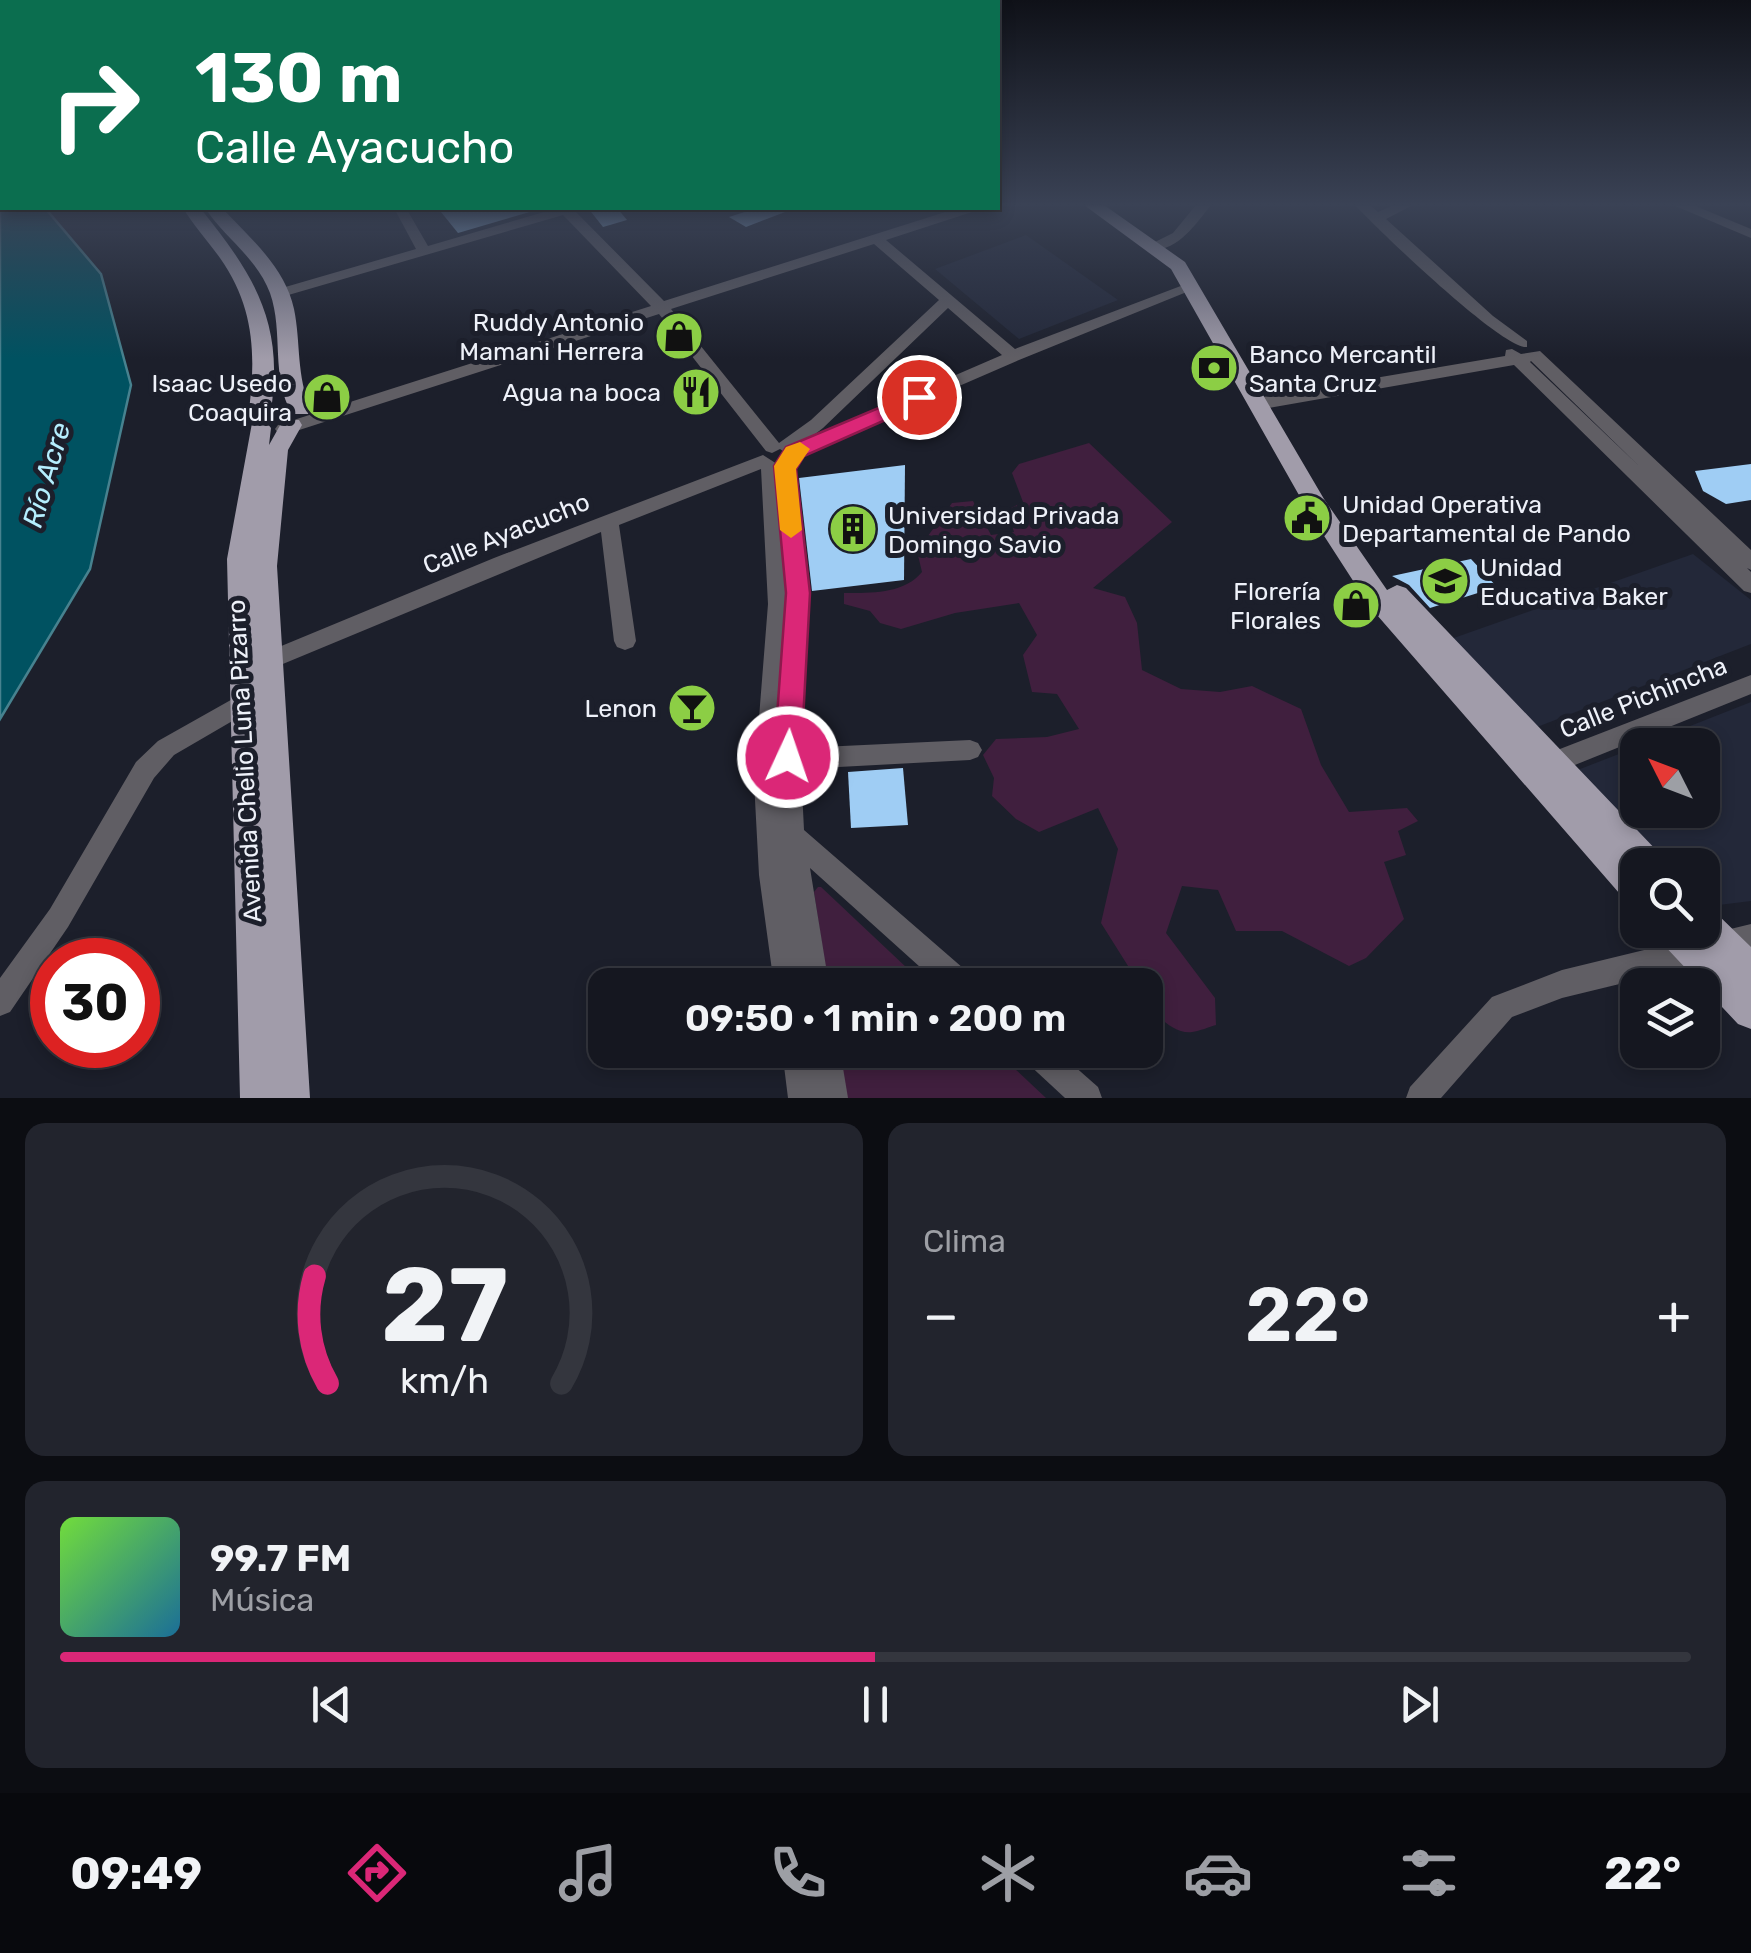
<!DOCTYPE html>
<html lang="es">
<meta charset="utf-8">
<style>
:root{--surface:#151720;--page:#22242d;--text:#f1f3f6;--muted:#9d9fa5;--line:#34363e;--accent:#db2777}
body{margin:0;font-family:Rubik,sans-serif;background:var(--page);color:var(--text);height:100vh;display:flex;flex-direction:column;font-size:38px;white-space:nowrap}
*{box-sizing:border-box;margin:0}
p{font-size:32px;color:var(--muted)}
.icon{flex:none;width:55px;height:55px;fill:none;stroke:currentColor;stroke-width:2;stroke-linecap:round;stroke-linejoin:round}
.map{position:relative;height:1098px;overflow:hidden}
.side{display:flex;flex-direction:column;gap:25px;padding:25px;background:#0c0d12;flex:1}
.side>*{flex:none}
.hud{position:absolute;left:0px;top:0px;width:1000px;height:210px;box-shadow:0 5px 15px #0003,0 0 0 2px var(--line);background:#0b6e4f;color:#fff;overflow:hidden}
.needle{width:65px;rotate:312deg}
.tools{position:absolute;left:1620px;top:728px;display:grid;gap:20px}
.tools a{display:grid;place-items:center;width:100px;height:100px;border-radius:20px;background:var(--surface);box-shadow:0 5px 15px #0003,0 0 0 2px var(--line);font-size:50px}
.speed{position:absolute;left:30px;top:938px;display:flex;gap:20px;font-size:50px;font-weight:700;text-align:center}
.speed>*{display:grid;place-content:center;width:130px;height:130px;border-radius:50%;background:var(--surface);box-shadow:0 5px 15px #0003,0 0 0 2px var(--line);line-height:1}
.speed .limit{border:15px solid #d22;background:#fff;color:#111}
.pin{position:absolute;display:grid;place-items:center;width:85px;height:85px;color:#fff;margin:-42px;border:5px solid #fff;border-radius:50%;box-shadow:0 2px 10px #0007}
.me{position:absolute;width:110px;margin:-55px;rotate:3deg;stroke-linejoin:round;filter:drop-shadow(0 0 8px #0008)}
.turn{display:flex;align-items:center;gap:35px;height:210px;padding:0 30px;font-size:45px}
.turn .icon{width:130px;height:130px;stroke-width:2.5}
.turn b{display:block;font-size:70px;line-height:85px}
.big{font-size:75px;font-weight:600;line-height:1.1}
.side .card{flex:1;display:flex;flex-direction:column;justify-content:center;gap:15px;min-width:0;padding:0 35px;border-radius:20px;background:var(--page)}
.side .dial{align-items:center;gap:0}
.dial svg{height:260px;overflow:visible;fill:none;stroke:var(--line);stroke-width:7;stroke-linecap:round;text-anchor:middle}
.dial text{fill:var(--text);stroke:none}
.song{display:flex;align-items:center;gap:30px}
.cover{width:120px;height:120px;border-radius:15px;background:linear-gradient(135deg,hsl(100 70% 55%),hsl(200 70% 35%))}
.played{height:10px;border-radius:5px;background:linear-gradient(90deg,var(--accent) 50%,var(--line) 50%)}
.keys{display:flex;justify-content:space-around;direction:ltr}
.heat{display:flex;justify-content:space-between;align-items:center;font-size:55px;direction:ltr}
.side .tiles{flex:1;display:grid;gap:25px;grid-template-columns:1fr 1fr}
.card:last-child{grid-column:span 2}
.trip{position:absolute;left:588px;top:968px;width:575px;height:100px;border-radius:20px;background:var(--surface);box-shadow:0 5px 15px #0003,0 0 0 2px var(--line);font-weight:600;line-height:100px;text-align:center}
.menu{display:flex;height:160px;justify-content:space-around;align-items:center;background:#08090d;color:var(--muted)}
.menu .icon{width:70px;height:70px}
.menu .on{color:var(--accent)}
.menu b{font-size:45px;color:var(--text)}
.map>svg:first-child{display:block}
.built{fill:#232839}
.green{fill:#401f3e}
.water{fill:#005261;stroke:#47828f;stroke-width:2.5}
.building{fill:#9fcdf4}
.lines{fill:none;stroke-linecap:round;stroke-linejoin:round}
.minor{fill:#605e64;fill-rule:evenodd}
.major{fill:#a19caa;fill-rule:evenodd}
.route{fill:#db2777;stroke:#8e194d;stroke-width:2.5}
.slow{fill:#f59e0b}
.labels{text-anchor:middle;stroke-width:10;stroke-linejoin:round;paint-order:stroke}
.poi-label{font-size:25px;fill:#eef1f9;stroke:#1c1f2b;text-anchor:end}
.street-label{font-size:25px;fill:#eef1f9;stroke:#1c1f2b}
.water-label{font-size:28px;font-style:italic;fill:#b5eefe;stroke:#1c1f2b}
</style>
<div class="map">
<svg width="1751" height="1098" viewBox="0 0 1751 1098">
<rect width="100%" height="100%" fill="#1c1f2b"/>
<g class="built">
<path d="M 1026,235 L 1118,300 L 1019,339 L 935,269 Z"/>
<path d="M 1693,554 L 1751,600 L 1751,644 L 1532,729 L 1448,640 Z"/>
<path d="M 1751,702 L 1751,901 L 1703,907 L 1702,865 L 1663,865 L 1575,771 L 1637,747 L 1638,810 L 1702,810 L 1702,745 L 1642,745 Z"/>
</g>
<g class="green">
<path d="M 1089,443 L 1172,522 L 1093,588 L 1125,597 L 1137,623 L 1142,670 L 1181,689 L 1220,692 L 1252,686 L 1301,709 L 1321,765 L 1349,812 L 1407,808 L 1418,821 L 1398,831 L 1406,855 L 1384,862 L 1404,919 L 1366,958 L 1349,966 L 1282,931 L 1236,931 L 1218,890 L 1182,886 L 1166,933 L 1215,998 L 1216,1025 C 1209,1027 1200,1031 1192,1032 C 1170,1035 1145,1006 1145,985 L 1140,985 L 1101,923 L 1118,849 L 1098,808 L 1039,832 L 1016,819 L 992,796 L 994,778 L 983,755 L 996,739 L 1047,737 L 1079,729 L 1057,694 L 1032,692 L 1023,655 L 1037,635 L 1019,603 L 955,613 L 901,629 L 880,623 L 870,611 L 844,604 L 844,593 C 871,593 904,594 922,572 L 917,551 L 952,503 L 973,501 L 991,535 L 1014,532 L 1007,510 L 1023,502 L 1012,473 L 1019,464 Z"/>
<path d="M 818,887 L 821,887 L 925,985 L 828,985 L 814,892 Z"/>
<path d="M 838,1050 L 995,1050 L 1046,1098 L 846,1098 Z"/>
</g>
<path class="water" d="M 0,205 L 45,208 L 101,274 L 131,385 L 90,569 L 0,719 Z"/>
<g class="building">
<path d="M 458,208 L 540,208 L 540,209 L 458,233 L 441,212 Z"/>
<path d="M 588,208 L 617,208 L 627,220 L 603,227 Z"/>
<path d="M 757,208 L 793,208 L 793,209 L 746,227 L 729,217 Z"/>
<path d="M 1751,464 L 1751,500 L 1726,504 L 1703,491 L 1695,471 Z"/>
<path d="M 905,465 L 904,580 L 812,591 L 799,478 Z"/>
<path d="M 1471,559 L 1497,587 L 1430,608 L 1409,585 L 1392,576 Z"/>
<path d="M 1356,593 L 1371,614 L 1351,618 L 1337,597 Z"/>
<path d="M 903,768 L 908,825 L 851,828 L 848,772 Z"/>
</g>
<g class="lines">
<g class="minor">
<path d="M 1196,205 L 1211,205 C 1195,225 1178,251 1151,250 L 1151,244 L 1173,233 Z"/>
<path d="M 1355,205 L 1370,205 L 1378,212 L 1394,205 L 1413,205 L 1386,219 L 1493,316 L 1527,341 L 1527,347 C 1503,350 1377,229 1355,205 Z"/>
<path d="M 1673,205 L 1693,205 L 1751,229 L 1751,238 Z"/>
<path d="M 394,208 L 406,208 L 428,246 L 558,208 L 572,208 L 664,301 L 958,208 L 976,208 L 975,211 L 886,240 L 1015,349 L 1186,284 L 1191,282 L 1199,287 L 1019,360 L 793,458 L 780,449 L 772,453 L 766,451 L 659,314 L 290,433 L 278,433 L 275,429 L 278,425 L 651,306 L 563,215 L 285,296 L 275,296 L 275,290 L 416,249 ZM 874,244 L 939,300 L 811,420 L 779,443 L 671,309 ZM 948,308 L 1002,355 L 810,438 L 823,428 Z"/>
<path d="M 1512,349 L 1521,354 L 1540,351 L 1751,550 L 1751,570 L 1747,568 L 1751,572 L 1751,593 L 1744,591 L 1514,365 L 1257,410 L 1248,404 L 1257,398 L 1505,356 L 1506,350 ZM 1531,361 L 1639,466 L 1530,362 Z"/>
<path d="M 763,455 L 777,464 L 785,460 L 794,466 L 808,593 L 800,748 L 970,740 L 978,743 L 982,750 L 978,757 L 970,760 L 801,769 L 804,830 L 971,975 L 975,985 L 940,985 L 810,868 L 829,985 L 774,985 L 759,875 L 754,781 L 768,604 L 761,469 L 619,525 L 636,641 L 633,647 L 625,650 L 617,647 L 614,641 L 601,532 L 278,666 L 270,669 L 262,666 L 259,660 L 262,654 L 494,558 Z"/>
<path d="M 1751,675 L 1751,694 L 1555,773 L 1547,770 L 1543,762 L 1547,754 Z"/>
<path d="M 245,692 L 253,695 L 256,702 L 253,709 L 174,755 L 154,778 L 68,927 L 10,1012 L 0,1016 L 0,978 L 50,909 L 136,762 L 158,741 Z"/>
<path d="M 1751,924 L 1751,952 L 1562,998 L 1512,1017 L 1441,1098 L 1406,1098 L 1410,1087 L 1492,997 L 1562,970 Z"/>
<path d="M 782,1050 L 840,1050 L 848,1098 L 788,1098 Z"/>
<path d="M 1019,1050 L 1056,1050 L 1098,1087 L 1102,1098 L 1065,1098 L 1024,1060 Z"/>
</g>
<g class="major">
<path d="M 1084,205 L 1104,205 L 1185,262 L 1324,499 L 1387,590 L 1397,585 L 1406,588 L 1660,854 L 1665,865 L 1638,865 L 1638,906 L 1626,901 L 1370,607 L 1308,511 L 1171,269 Z"/>
<path d="M 183,208 L 200,208 C 242,260 276,306 274,376 C 273,391 273,409 267,423 L 271,428 L 269,445 L 283,420 L 299,420 L 302,425 L 288,450 L 277,566 L 310,1098 L 240,1098 L 227,559 L 252,423 L 248,418 C 256,359 256,309 220,258 C 208,241 193,225 183,208 Z"/>
<path d="M 205,208 L 222,208 C 250,238 285,267 294,309 C 301,343 296,376 311,409 L 308,414 L 292,414 C 270,376 284,333 270,293 C 257,258 224,237 205,208 Z"/>
<path d="M 1702,906 L 1714,911 L 1751,947 L 1751,1029 L 1738,1024 L 1661,942 L 1656,930 L 1702,930 Z"/>
</g>
</g>
<linearGradient id="sky" x2="0" y2="1"><stop stop-color="#0f1118"/><stop offset="0.57" stop-color="#3a4255"/><stop offset="1" stop-color="#3a4255" stop-opacity="0"/></linearGradient>
<rect width="1751" height="359" fill="url(#sky)"/>
<path class="route" d="M 919,391 L 929,397 L 926,402 L 804,456 L 796,469 L 810,593 L 801,757 L 797,765 L 788,769 L 778,765 L 774,757 L 786,593 L 774,466 L 786,447 Z"/>
<path class="slow" d="M 800,442 L 810,449 L 796,469 L 802,530 L 791,538 L 780,530 L 774,466 L 786,447 Z"/>
<defs>
<g id="shop-disc" transform="scale(2.5)"><circle r="9.5" fill="#8cce45" stroke="#1c1f2b"/><path d="M-5-2.5h2.3a2.7 3.5 0 0 1 5.4 0H5L5.5 6h-11ZM-1.5-2.5h3a1.5 2.3 0 0 0-3 0Z" fill="#111"/></g>
<g id="bank-disc" transform="scale(2.5)"><circle r="9.5" fill="#8cce45" stroke="#1c1f2b"/><path d="M-6-4H6V4H-6ZM0-2.3a2.3 2.3 0 1 0 0 4.6a2.3 2.3 0 1 0 0-4.6Z" fill="#111"/></g>
<g id="restaurant-disc" transform="scale(2.5)"><circle r="9.5" fill="#8cce45" stroke="#1c1f2b"/><path d="M-5-6h1v4h1v-4h1v4h1v-4h1v5L-1.5 .5V6h-2V.5L-5-1ZM5-6V6H3V1.5H1.5Q1.5-4 5-6Z" fill="#111"/></g>
<g id="civic-disc" transform="scale(2.5)"><circle r="9.5" fill="#8cce45" stroke="#1c1f2b"/><path d="M-.6-6.5H3V-4.5H.6V-3L4-1V1h2V6H-6V1h2V-1L-.6-3ZM-1.2 2.5V6h2.4V2.5Z" fill="#111"/></g>
<g id="building-disc" transform="scale(2.5)"><circle r="9.5" fill="#8cce45" stroke="#1c1f2b"/><path d="M-4-6H4V6H1V3H-1V6H-4ZM-2.5-4.3h1.7v1.8h-1.7ZM.8-4.3h1.7v1.8H.8ZM-2.5-1h1.7V.8h-1.7ZM.8-1h1.7V.8H.8Z" fill="#111"/></g>
<g id="school-disc" transform="scale(2.5)"><circle r="9.5" fill="#8cce45" stroke="#1c1f2b"/><path d="M0-5L7-2L0 1L-7-2ZM-4 1L0 2.5L4 1V4Q0 6-4 4Z" fill="#111"/></g>
<g id="bar-disc" transform="scale(2.5)"><circle r="9.5" fill="#8cce45" stroke="#1c1f2b"/><path d="M-6-5H6L.8 .8V4.5H3.5V6h-7V4.5H-.8V.8Z" fill="#111"/></g>
</defs>
<g fill-rule="evenodd">
<use href="#shop-disc" x="679" y="336"/>
<use href="#bank-disc" x="1214" y="368"/>
<use href="#restaurant-disc" x="696" y="392"/>
<use href="#shop-disc" x="327" y="397"/>
<use href="#civic-disc" x="1307" y="518"/>
<use href="#building-disc" x="853" y="529"/>
<use href="#school-disc" x="1445" y="581"/>
<use href="#shop-disc" x="1356" y="605"/>
<use href="#bar-disc" x="692" y="708"/>
</g>
<g class="labels">
<g class="poi-label">
<text x="644" y="331">Ruddy Antonio<tspan x="644" dy="29">Mamani Herrera</tspan></text>
<text x="1249" y="363" text-anchor="start">Banco Mercantil<tspan x="1249" dy="29">Santa Cruz</tspan></text>
<text x="292" y="392">Isaac Usedo<tspan x="292" dy="29">Coaquira</tspan></text>
<text x="661" y="401">Agua na boca</text>
<text x="1342" y="513" text-anchor="start">Unidad Operativa<tspan x="1342" dy="29">Departamental de Pando</tspan></text>
<text x="888" y="524" text-anchor="start">Universidad Privada<tspan x="888" dy="29">Domingo Savio</tspan></text>
<text x="1480" y="576" text-anchor="start">Unidad<tspan x="1480" dy="29">Educativa Baker</tspan></text>
<text x="1321" y="600">Florería<tspan x="1321" dy="29">Florales</tspan></text>
<text x="657" y="717">Lenon</text>
</g>
<g class="street-label">
<text transform="translate(506 533) rotate(-22)" y="9">Calle Ayacucho</text>
<text transform="translate(1643 697) rotate(-22)" y="9">Calle Pichincha</text>
<text transform="translate(244 761) rotate(-93)" y="9">Avenida Chelio Luna Pizarro</text>
</g>
<g class="water-label">
<text transform="translate(46 475) rotate(-74)" y="10">Río Acre</text>
</g>
</g>
</svg>
<div class="tools">
<a><svg class="needle" viewBox="-14 -14 28 28"><path d="M0-13l5 13h-10z" fill="#e53935"/><path d="M0 13l5-13h-10z" fill="#9d9fa5"/></svg></a>
<a><svg class="icon" aria-label="search" viewBox="0 0 24 24"><circle cx="10" cy="10" r="6"/><path d="M15 15l6 6"/></svg></a>
<a><svg class="icon" aria-label="layers" viewBox="0 0 24 24"><path d="M12 4l9 5-9 5-9-5zM3 14l9 5 9-5"/></svg></a>
</div>
<div class="speed"><div class="limit">30</div></div>
<div class="pin" style="left:919px;top:397px;background:#d93025"><svg class="icon" aria-label="arrive" viewBox="0 0 24 24"><path d="M6 21V4h12l-3 4 3 4H6"/></svg></div>
<svg class="me" style="left:788px;top:757px" viewBox="-20 -20 40 40"><circle r="17" fill="#db2777" stroke="#fff" stroke-width="3"/><path d="M0-11L8 9 0 5-8 9z" fill="#fff"/></svg>
<div class="trip">09:50 · 1 min · 200 m</div>
<div class="hud">
<div class="turn"><svg class="icon" aria-label="right" viewBox="0 0 24 24"><path d="M7 20v-9h11M14 6l5 5-5 5"/></svg><div><b>130 m</b>Calle Ayacucho</div></div>
</div>
</div>
<section class="side">
<div class="tiles">
<div class="card dial"><svg viewBox="0 0 100 80">
<path d="M14 69A42 42 0 1 1 86 69"/>
<path d="M14 69A42 42 0 0 1 10 36" stroke="#db2777"/>
<text x="50" y="56" font-size="32" font-weight="700">27</text>
<text x="50" y="72" font-size="11">km/h</text>
</svg></div>
<div class="card"><p>Clima</p>
<div class="heat"><a>−</a><b class="big">22°</b><a>+</a></div>
</div>
<div class="card">
<div class="song"><i class="cover"></i><div><b>99.7 FM</b><p>Música</p></div></div>
<div class="played"></div>
<div class="keys"><svg class="icon" aria-label="previous" viewBox="0 0 24 24"><path d="M18 5L8 12l10 7zM5 5v14"/></svg><svg class="icon" aria-label="pause" viewBox="0 0 24 24"><path d="M8 5v14M16 5v14"/></svg><svg class="icon" aria-label="next" viewBox="0 0 24 24"><path d="M6 5l10 7-10 7zM19 5v14"/></svg></div>
</div>
</div>
</section>
<nav class="menu">
<b>09:49</b>
<svg class="icon on" aria-label="directions" viewBox="0 0 24 24"><path d="M12 3l9 9-9 9-9-9zM9 14v-3h6M13 9l2 2-2 2"/></svg>
<svg class="icon" aria-label="music" viewBox="0 0 24 24"><path d="M9 18V5l10-2v13"/><circle cx="6" cy="18" r="3"/><circle cx="16" cy="16" r="3"/></svg>
<svg class="icon" aria-label="phone" viewBox="0 0 24 24"><path d="M5 4h4l2 5-3 2q2 4 5 5l2-3 5 2v4C11 20 4 13 5 4z"/></svg>
<svg class="icon" aria-label="climate" viewBox="0 0 24 24"><path d="M12 3v18M4 7l16 10M4 17L20 7"/></svg>
<svg class="icon" aria-label="car" viewBox="0 0 24 24"><path d="M5 17H2v-5l4-1 3-4h7l3 4 3 1v5h-3M9 17h6M6 11h13"/><circle cx="7" cy="17" r="2"/><circle cx="17" cy="17" r="2"/></svg>
<svg class="icon" aria-label="filters" viewBox="0 0 24 24"><path d="M4 7h16M4 17h16"/><circle cx="9" cy="7" r="2"/><circle cx="15" cy="17" r="2"/></svg>
<b>22°</b>
</nav>
